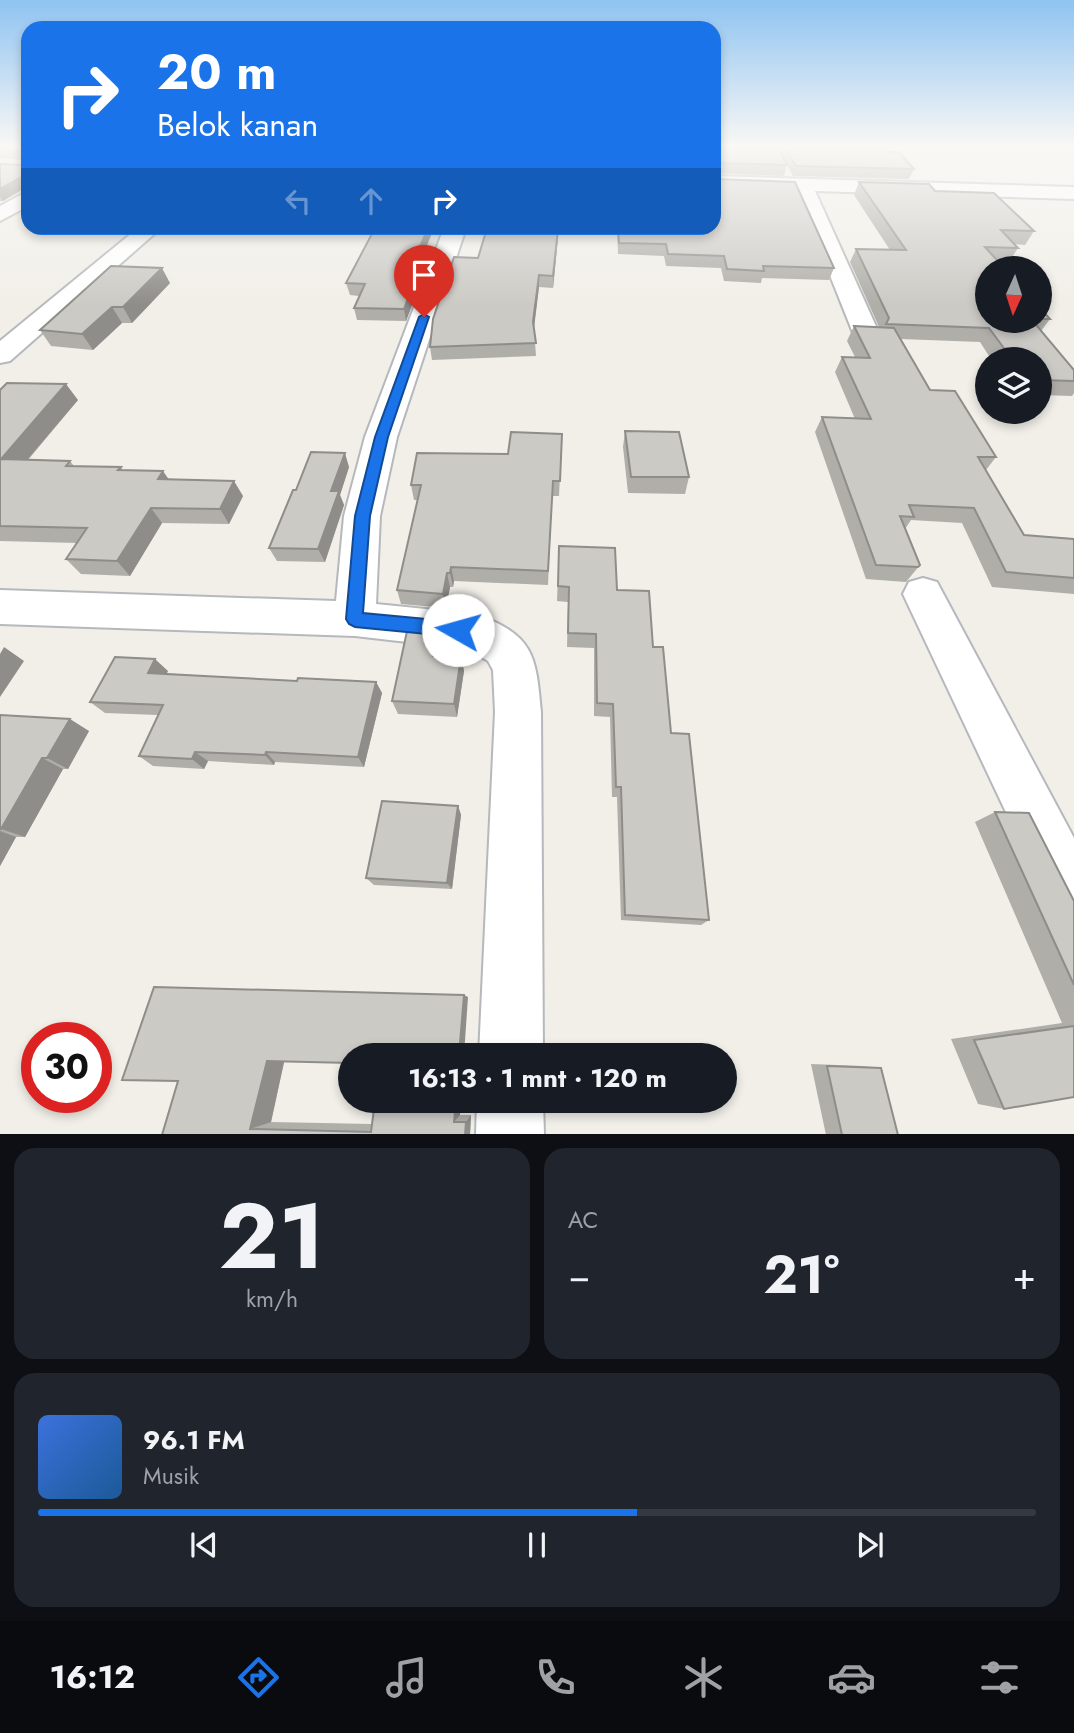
<!DOCTYPE html>
<html lang="id">
<meta charset="utf-8">
<style>
:root{--surface:#171b24;--page:#20242c;--text:#f1f3f6;--muted:#9ea1a6;--line:#363941;--accent:#1a73e8}
body{margin:0;font-family:Jost,sans-serif;background:var(--page);color:var(--text);height:100vh;display:flex;flex-direction:column;font-size:26px;white-space:nowrap}
*{box-sizing:border-box;margin:0}
p{font-size:23px;color:var(--muted)}
.icon{flex:none;width:38px;height:38px;fill:none;stroke:currentColor;stroke-width:2;stroke-linecap:round;stroke-linejoin:round}
.map{position:relative;height:1134px;overflow:hidden}
.details{display:flex;flex-direction:column;gap:14px;padding:14px;background:#0d0f14;flex:1}
.details>*{flex:none}
.guide{position:absolute;left:21px;top:21px;width:700px;height:214px;border-radius:21px;box-shadow:0 4px 10px #0003;background:#1a73e8;color:#fff;overflow:hidden}
.needle{width:46px;rotate:183deg}
.buttons{position:absolute;left:975px;top:256px;display:grid;gap:14px}
.buttons a{display:grid;place-items:center;width:77px;height:77px;border-radius:50%;background:var(--surface);box-shadow:0 4px 10px #0003;font-size:35px}
.speed{position:absolute;left:21px;top:1022px;display:flex;gap:14px;font-size:35px;font-weight:700;text-align:center}
.speed>*{display:grid;place-content:center;width:91px;height:91px;border-radius:50%;background:var(--surface);box-shadow:0 4px 10px #0003;line-height:1}
.speed .limit{border:10px solid #d22;background:#fff;color:#111}
.pin{position:absolute;display:grid;place-items:center;width:60px;height:60px;color:#fff;margin:-72px -30px;border-radius:50% 50% 50% 0;rotate:-45deg;box-shadow:0 0 7px #0007}
.pin .icon{rotate:45deg}
.me{position:absolute;width:77px;margin:-38px;rotate:277deg;stroke-linejoin:round;filter:drop-shadow(0 0 5px #0008)}
.turn{display:flex;align-items:center;gap:24px;height:147px;padding:0 21px;font-size:32px}
.turn .icon{width:91px;height:91px;stroke-width:2.5}
.turn b{display:block;font-size:49px;line-height:60px}
.lanes{display:flex;align-items:center;height:66px;padding:0 21px;background:#0003;justify-content:center;gap:35px;direction:ltr}
.lanes .off{opacity:.35}
.big{font-size:52px;font-weight:700;line-height:1.1}
.details .widget{flex:1;display:flex;flex-direction:column;justify-content:center;gap:10px;min-width:0;padding:0 24px;border-radius:21px;background:var(--page)}
.details .dial{align-items:center;gap:0}
.dial b{font-size:91px;line-height:1}
.song{display:flex;align-items:center;gap:21px}
.cover{width:84px;height:84px;border-radius:10px;background:linear-gradient(135deg,hsl(220 70% 55%),hsl(210 70% 35%))}
.played{height:7px;border-radius:4px;background:linear-gradient(90deg,var(--accent) 60%,var(--line) 60%)}
.keys{display:flex;justify-content:space-around;direction:ltr}
.heat{display:flex;justify-content:space-between;align-items:center;font-size:38px;direction:ltr}
.details .tiles{flex:1;display:grid;gap:14px;grid-template-columns:1fr 1fr}
.widget:last-child{grid-column:span 2}
.trip{position:absolute;left:338px;top:1043px;width:399px;height:70px;border-radius:35px;background:var(--surface);box-shadow:0 4px 10px #0003;font-weight:700;line-height:70px;text-align:center}
.tab-bar{display:flex;height:112px;justify-content:space-around;align-items:center;background:#090b0e;color:var(--muted)}
.tab-bar .icon{width:49px;height:49px}
.tab-bar .current{color:var(--accent)}
.tab-bar b{font-size:32px;color:var(--text)}
.map>svg:first-child{display:block}
.lines{fill:none;stroke-linecap:round;stroke-linejoin:round}
.minor-casing{stroke:#b5b8bc;stroke-width:4}
.minor{fill:#fff;fill-rule:evenodd}
.wall{fill:#afaea9}
.shaded-wall{fill:#8f8d8a}
.building{fill:#cccac5;stroke:#8f8d8a;stroke-width:2}
.route{fill:#1a73e8;stroke:#114b97;stroke-width:2}
</style>
<div class="map">
<svg width="1074" height="1135" viewBox="0 0 1074 1135">
<rect width="100%" height="100%" fill="#f1efe8"/>
<g class="lines">
<g class="minor-casing">
<g id="minor">
<path d="M 714,176 L 1074,187 L 1074,199 L 815,191 L 879,333 L 875,339 L 866,341 L 857,339 L 853,333 L 796,190 L 714,188 Z"/>
<path d="M 28,191 L 28,206 L 0,221 L 0,206 Z"/>
<path d="M 138,228 L 161,228 L 10,361 L 0,363 L 0,341 Z"/>
<path d="M 444,228 L 466,228 L 397,437 L 380,516 L 376,604 L 475,614 C 534,635 536,655 541,712 L 543,1055 L 479,1055 L 495,712 L 493,670 L 488,661 L 468,649 L 355,636 L 0,624 L 0,590 L 336,601 L 344,516 L 365,437 Z"/>
<path d="M 923,578 L 937,582 L 1074,838 L 1074,922 L 1054,914 L 903,594 L 909,582 Z"/>
<path d="M 477,1101 L 543,1101 L 544,1135 L 476,1135 Z"/>
</g>
</g>
<use href="#minor" class="minor"/>
</g>
<g class="wall">
<path d="M 0,146 L 28,146 L 28,186 L 3,201 L 0,201 L 0,164 L 22,165 L 25,162 L 25,160 L 0,158 Z"/>
<path d="M 714,146 L 883,146 L 887,152 L 914,169 L 909,179 L 793,176 L 787,165 L 784,176 L 714,173 L 714,179 L 834,268 L 829,280 L 762,278 L 761,283 L 724,281 L 721,268 L 666,266 L 664,256 L 618,254 L 617,228 L 714,228 Z"/>
<path d="M 859,182 L 935,191 L 1034,231 L 1025,245 L 1014,244 L 1018,248 L 1009,262 L 998,261 L 987,320 L 1040,320 L 1040,308 L 1050,319 L 1041,331 L 1074,370 L 1074,393 L 1072,396 L 1040,395 L 1040,359 L 991,359 L 980,342 L 901,339 L 930,390 L 996,457 L 986,470 L 1024,535 L 1074,539 L 1074,594 L 992,587 L 962,523 L 911,520 L 905,529 L 920,565 L 906,582 L 866,579 L 815,432 L 822,417 L 855,419 L 835,372 L 842,357 L 855,357 L 847,341 L 854,326 L 879,327 L 850,262 L 856,249 L 890,250 L 854,195 Z"/>
<path d="M 487,228 L 559,228 L 553,288 L 539,287 L 534,329 L 536,356 L 432,360 L 430,347 L 478,258 Z"/>
<path d="M 423,256 L 424,256 L 426,268 L 406,321 L 357,320 L 354,308 L 359,296 L 350,295 L 346,283 Z"/>
<path d="M 170,283 L 132,323 L 122,323 L 93,350 L 51,346 L 40,330 Z"/>
<path d="M 0,390 L 78,400 L 28,460 L 70,461 L 74,466 L 121,467 L 123,470 L 243,496 L 229,524 L 162,523 L 130,576 L 81,574 L 66,559 L 77,543 L 0,541 Z"/>
<path d="M 625,431 L 689,477 L 685,494 L 628,493 L 623,447 Z"/>
<path d="M 562,434 L 559,496 L 552,496 L 548,585 L 454,581 L 453,587 L 450,587 L 446,608 L 401,604 L 397,590 L 418,500 L 414,500 L 411,485 L 508,454 Z"/>
<path d="M 349,467 L 340,495 L 344,505 L 325,562 L 277,561 L 269,548 L 296,490 Z"/>
<path d="M 559,546 L 617,590 L 653,647 L 709,920 L 701,925 L 621,920 L 617,797 L 612,797 L 610,717 L 594,716 L 594,648 L 567,647 L 568,602 L 557,601 Z"/>
<path d="M 437,634 L 440,648 L 439,656 L 461,657 L 464,671 L 457,717 L 398,714 L 392,701 Z"/>
<path d="M 168,671 L 166,674 L 297,681 L 376,682 L 382,693 L 364,767 L 275,762 L 274,765 L 208,761 L 204,769 L 153,766 L 139,756 L 158,715 L 105,713 L 90,702 Z"/>
<path d="M 0,715 L 89,731 L 68,769 L 63,769 L 25,837 L 16,837 L 0,866 Z"/>
<path d="M 458,806 L 461,815 L 452,889 L 374,885 L 366,878 Z"/>
<path d="M 995,812 L 1074,901 L 1074,1097 L 1004,1109 L 978,1104 L 951,1039 L 1062,1023 L 975,822 Z"/>
<path d="M 468,997 L 284,1061 L 271,1122 L 372,1124 L 460,1115 L 471,1115 L 470,1135 L 162,1135 L 178,1081 Z"/>
<path d="M 811,1064 L 863,1066 L 881,1068 L 898,1135 L 826,1135 Z"/>
</g>
<g class="shaded-wall">
<path d="M 28,173 L 28,186 L 3,201 L 0,196 L 0,189 Z"/>
<path d="M 428,228 L 434,228 L 418,268 L 416,256 Z"/>
<path d="M 558,228 L 559,228 L 553,288 L 553,276 Z"/>
<path d="M 424,256 L 426,268 L 406,321 L 404,309 Z"/>
<path d="M 162,268 L 170,283 L 132,323 L 123,307 Z"/>
<path d="M 539,275 L 539,287 L 533,334 L 533,322 Z"/>
<path d="M 112,307 L 122,323 L 93,350 L 82,334 Z"/>
<path d="M 66,384 L 78,400 L 15,474 L 1,459 Z"/>
<path d="M 345,453 L 349,467 L 340,495 L 344,505 L 325,562 L 318,549 L 331,491 Z"/>
<path d="M 163,471 L 174,487 L 158,479 Z"/>
<path d="M 234,481 L 243,496 L 229,524 L 220,509 Z"/>
<path d="M 151,508 L 162,523 L 130,576 L 117,561 Z"/>
<path d="M 451,567 L 454,581 L 453,587 L 450,573 Z"/>
<path d="M 447,573 L 450,587 L 446,608 L 443,594 Z"/>
<path d="M 437,634 L 440,648 L 437,669 L 433,656 Z"/>
<path d="M 4,647 L 24,661 L 0,697 L 0,654 Z"/>
<path d="M 461,657 L 464,671 L 457,717 L 454,704 Z"/>
<path d="M 155,659 L 168,671 L 161,685 L 148,673 Z"/>
<path d="M 376,682 L 382,693 L 364,767 L 358,757 Z"/>
<path d="M 70,719 L 89,731 L 68,769 L 47,758 Z"/>
<path d="M 195,752 L 208,761 L 204,769 L 192,759 Z"/>
<path d="M 266,752 L 275,762 L 274,765 L 265,755 Z"/>
<path d="M 42,758 L 63,769 L 25,837 L 1,829 Z"/>
<path d="M 458,806 L 461,815 L 452,889 L 447,883 Z"/>
<path d="M 0,831 L 16,837 L 0,866 Z"/>
<path d="M 464,995 L 468,997 L 464,1055 L 459,1055 Z"/>
<path d="M 285,1058 L 271,1122 L 250,1129 L 267,1061 Z"/>
<path d="M 456,1101 L 461,1101 L 460,1115 L 454,1122 Z"/>
<path d="M 471,1115 L 470,1135 L 465,1135 L 466,1122 Z"/>
</g>
<g class="building">
<path d="M 0,146 L 28,146 L 28,173 L 0,189 L 0,164 L 22,165 L 25,162 L 24,151 L 0,149 Z"/>
<path d="M 714,146 L 777,146 L 787,165 L 716,163 L 714,165 Z"/>
<path d="M 784,146 L 883,146 L 887,152 L 899,152 L 914,169 L 796,166 Z"/>
<path d="M 714,173 L 714,179 L 795,182 L 834,268 L 763,266 L 764,271 L 727,269 L 724,256 L 668,254 L 666,244 L 619,243 L 618,228 L 714,228 Z"/>
<path d="M 859,182 L 929,184 L 935,191 L 994,193 L 1034,231 L 1001,230 L 1018,248 L 985,247 L 1004,268 L 987,268 L 987,320 L 1032,320 L 1074,370 L 1074,381 L 1040,380 L 1040,359 L 1012,359 L 989,328 L 886,324 L 889,318 L 856,249 L 906,250 Z"/>
<path d="M 375,228 L 428,228 L 416,256 L 424,256 L 404,309 L 354,308 L 365,284 L 346,283 Z"/>
<path d="M 487,228 L 558,228 L 553,276 L 539,275 L 533,322 L 536,343 L 430,347 L 433,319 L 454,257 L 478,258 Z"/>
<path d="M 111,266 L 162,268 L 123,307 L 112,307 L 82,334 L 40,330 Z"/>
<path d="M 1040,308 L 1050,319 L 1040,319 Z"/>
<path d="M 854,326 L 894,328 L 930,390 L 955,391 L 996,457 L 978,457 L 1024,535 L 1074,539 L 1074,578 L 1006,572 L 974,508 L 909,505 L 914,517 L 900,516 L 920,565 L 918,567 L 876,565 L 822,417 L 871,419 L 842,357 L 870,358 Z"/>
<path d="M 7,383 L 66,384 L 1,459 L 70,461 L 66,466 L 121,467 L 118,470 L 163,471 L 158,479 L 234,481 L 220,509 L 151,508 L 117,561 L 66,559 L 87,528 L 0,526 L 0,390 Z"/>
<path d="M 625,431 L 679,432 L 689,477 L 631,477 Z"/>
<path d="M 511,432 L 562,434 L 560,481 L 553,481 L 548,571 L 451,567 L 450,573 L 447,573 L 443,594 L 397,590 L 421,485 L 411,485 L 417,453 L 508,454 Z"/>
<path d="M 311,452 L 345,453 L 331,491 L 339,491 L 318,549 L 269,548 L 293,490 L 296,490 Z"/>
<path d="M 559,546 L 615,548 L 617,590 L 649,591 L 653,647 L 663,647 L 671,733 L 689,734 L 709,920 L 625,915 L 621,787 L 616,787 L 613,704 L 597,703 L 596,634 L 568,633 L 569,587 L 558,586 Z"/>
<path d="M 407,631 L 437,634 L 433,656 L 461,657 L 454,704 L 392,701 Z"/>
<path d="M 115,657 L 155,659 L 148,673 L 297,681 L 298,678 L 376,682 L 358,757 L 266,752 L 265,755 L 195,752 L 192,759 L 139,756 L 163,705 L 90,702 Z"/>
<path d="M 0,715 L 70,719 L 47,758 L 42,758 L 1,829 L 0,829 Z"/>
<path d="M 382,801 L 458,806 L 447,883 L 366,878 Z"/>
<path d="M 995,812 L 1029,813 L 1074,901 L 1074,985 Z"/>
<path d="M 154,987 L 464,995 L 459,1055 L 350,1055 L 350,1063 L 267,1061 L 250,1129 L 371,1132 L 375,1101 L 456,1101 L 454,1122 L 466,1122 L 465,1135 L 162,1135 L 178,1081 L 122,1080 Z"/>
<path d="M 1074,1026 L 1074,1097 L 1004,1109 L 974,1040 Z"/>
<path d="M 827,1066 L 881,1068 L 898,1135 L 842,1135 Z"/>
</g>
<linearGradient id="sky" x2="0" y2="1"><stop stop-color="#8fc3f1"/><stop offset="0.48" stop-color="#f9f8f5"/><stop offset="1" stop-color="#f9f8f5" stop-opacity="0"/></linearGradient>
<rect width="1074" height="305" fill="url(#sky)"/>
<path class="route" d="M 424,314 L 429,317 L 388,437 L 370,516 L 363,613 L 458,622 L 464,625 L 467,630 L 464,635 L 458,637 L 355,627 L 349,624 L 346,619 L 355,516 L 375,437 L 419,317 Z"/>
</svg>
<div class="buttons">
<a><svg class="needle" viewBox="-14 -14 28 28"><path d="M0-13l5 13h-10z" fill="#e53935"/><path d="M0 13l5-13h-10z" fill="#9ea1a6"/></svg></a>
<a><svg class="icon" aria-label="layers" viewBox="0 0 24 24"><path d="M12 4l9 5-9 5-9-5zM3 14l9 5 9-5"/></svg></a>
</div>
<div class="speed"><div class="limit">30</div></div>
<div class="pin" style="left:424px;top:317px;background:#d93025"><svg class="icon" aria-label="arrive" viewBox="0 0 24 24"><path d="M6 21V4h12l-3 4 3 4H6"/></svg></div>
<svg class="me" style="left:458px;top:630px" viewBox="-20 -20 40 40"><circle r="19" fill="#fff"/><path d="M0-13L10 11 0 6-10 11z" fill="#1a73e8"/></svg>
<div class="trip">16:13 · 1 mnt · 120 m</div>
<div class="guide">
<div class="turn"><svg class="icon" aria-label="right" viewBox="0 0 24 24"><path d="M7 20v-9h11M14 6l5 5-5 5"/></svg><div><b>20 m</b>Belok kanan</div></div>
<div class="lanes"><svg class="icon off" aria-label="left" viewBox="0 0 24 24"><path d="M17 20v-9H6M10 6l-5 5 5 5"/></svg><svg class="icon off" aria-label="ahead" viewBox="0 0 24 24"><path d="M12 20V5M6 11l6-6 6 6"/></svg><svg class="icon" aria-label="right" viewBox="0 0 24 24"><path d="M7 20v-9h11M14 6l5 5-5 5"/></svg></div>
</div>
</div>
<section class="details">
<div class="tiles">
<div class="widget dial"><b>21</b><p>km/h</p></div>
<div class="widget"><p>AC</p>
<div class="heat"><a>−</a><b class="big">21°</b><a>+</a></div>
</div>
<div class="widget">
<div class="song"><i class="cover"></i><div><b>96.1 FM</b><p>Musik</p></div></div>
<div class="played"></div>
<div class="keys"><svg class="icon" aria-label="previous" viewBox="0 0 24 24"><path d="M18 5L8 12l10 7zM5 5v14"/></svg><svg class="icon" aria-label="pause" viewBox="0 0 24 24"><path d="M8 5v14M16 5v14"/></svg><svg class="icon" aria-label="next" viewBox="0 0 24 24"><path d="M6 5l10 7-10 7zM19 5v14"/></svg></div>
</div>
</div>
</section>
<nav class="tab-bar">
<b>16:12</b>
<svg class="icon current" aria-label="directions" viewBox="0 0 24 24"><path d="M12 3l9 9-9 9-9-9zM9 14v-3h6M13 9l2 2-2 2"/></svg>
<svg class="icon" aria-label="music" viewBox="0 0 24 24"><path d="M9 18V5l10-2v13"/><circle cx="6" cy="18" r="3"/><circle cx="16" cy="16" r="3"/></svg>
<svg class="icon" aria-label="phone" viewBox="0 0 24 24"><path d="M5 4h4l2 5-3 2q2 4 5 5l2-3 5 2v4C11 20 4 13 5 4z"/></svg>
<svg class="icon" aria-label="climate" viewBox="0 0 24 24"><path d="M12 3v18M4 7l16 10M4 17L20 7"/></svg>
<svg class="icon" aria-label="car" viewBox="0 0 24 24"><path d="M5 17H2v-5l4-1 3-4h7l3 4 3 1v5h-3M9 17h6M6 11h13"/><circle cx="7" cy="17" r="2"/><circle cx="17" cy="17" r="2"/></svg>
<svg class="icon" aria-label="filters" viewBox="0 0 24 24"><path d="M4 7h16M4 17h16"/><circle cx="9" cy="7" r="2"/><circle cx="15" cy="17" r="2"/></svg>
</nav>
